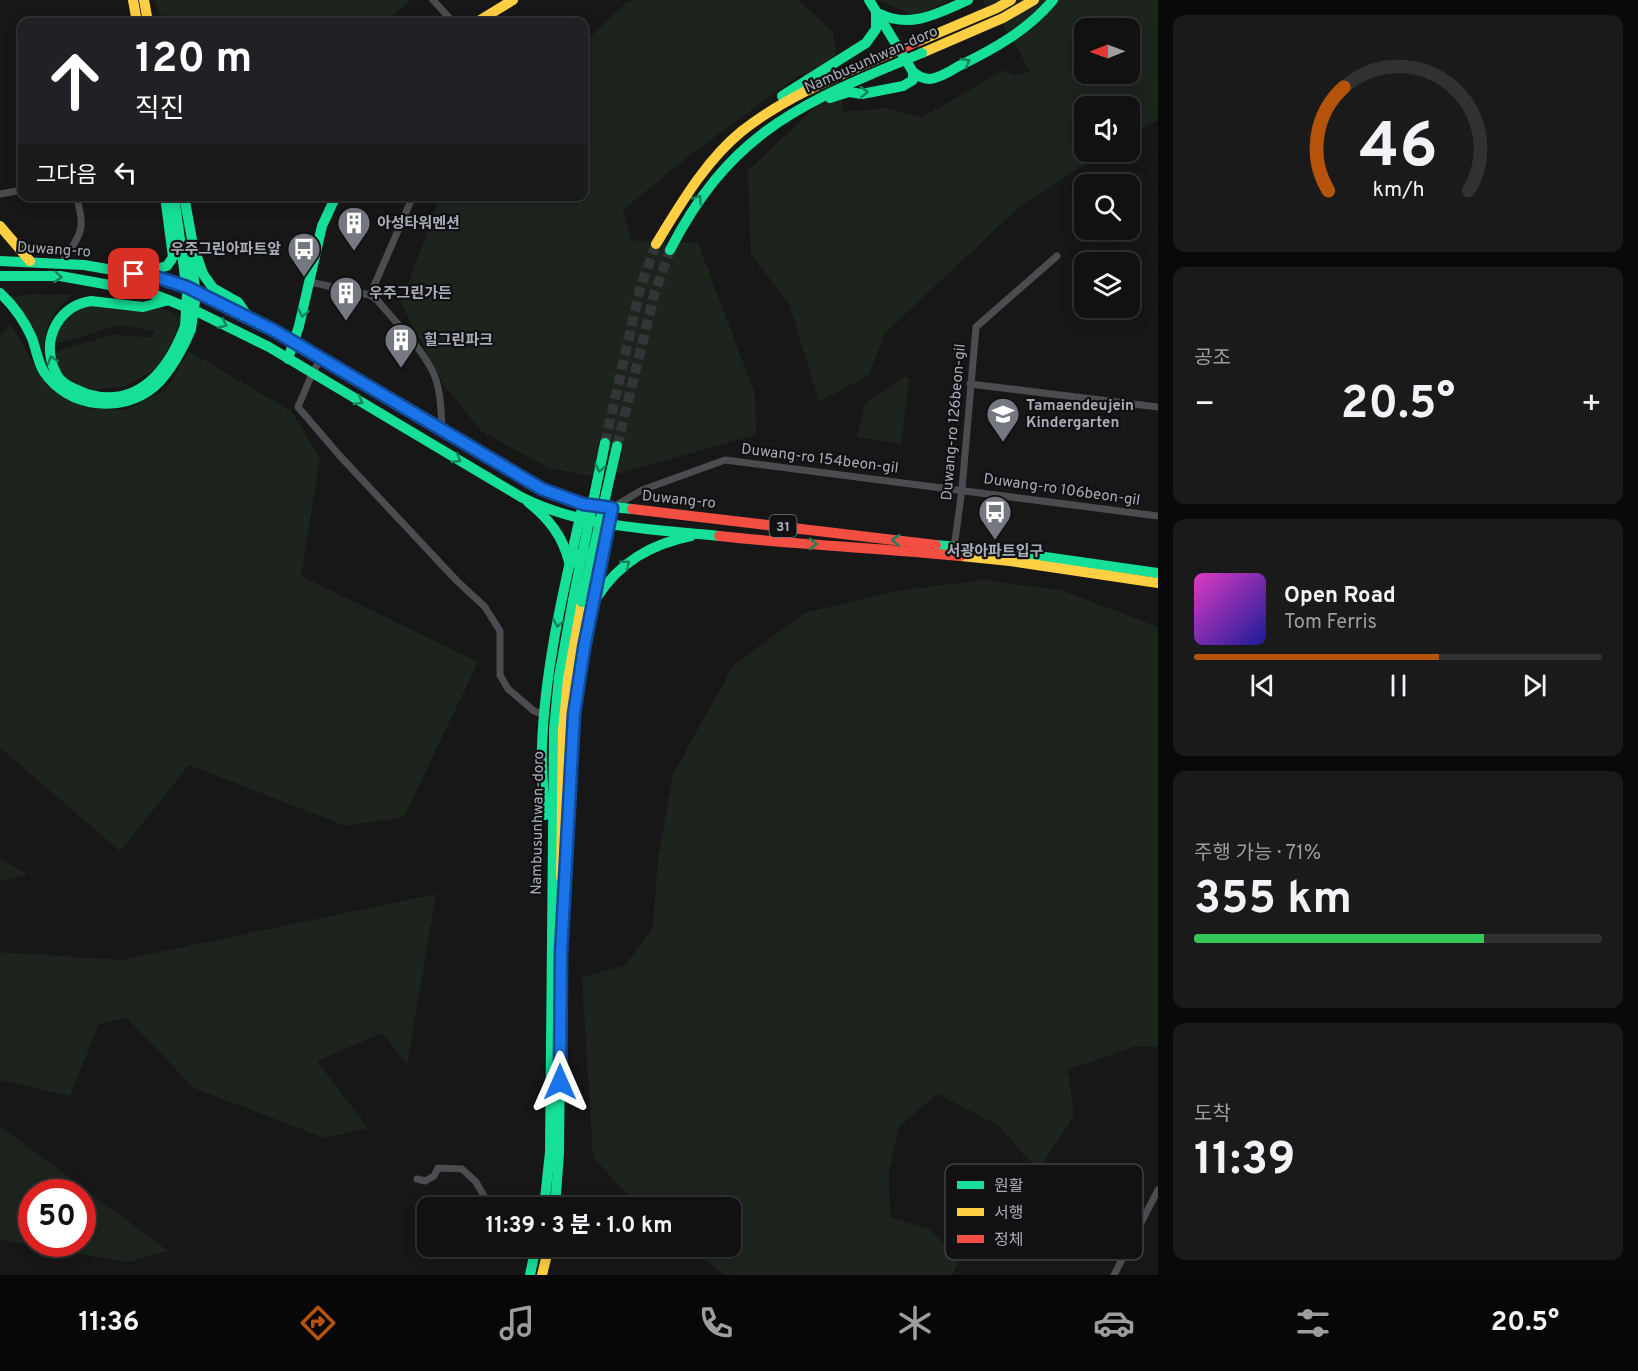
<!DOCTYPE html>
<html lang="ko">
<meta charset="utf-8">
<style>
:root{--surface:#111;--page:#1a1a1a;--text:#f1f3f6;--muted:#9c9d9f;--line:#303131;--accent:#b45309}
body{margin:0;font-family:Overpass,"Noto Sans KR",sans-serif;background:var(--page);color:var(--text);height:100vh;display:flex;flex-direction:column;font-size:22px;white-space:nowrap}
*{box-sizing:border-box;margin:0}
p{font-size:20px;color:var(--muted)}
.icon{flex:none;width:33px;height:33px;fill:none;stroke:currentColor;stroke-width:2;stroke-linecap:round;stroke-linejoin:round}
.map{position:relative;flex:1;overflow:hidden}
.drawer{display:flex;flex-direction:column;gap:15px;padding:15px;background:#090909;width:480px}
.drawer>*{flex:none}
.guide{position:absolute;left:18px;top:18px;width:570px;height:183px;border-radius:12px;box-shadow:0 3px 15px #0003,0 0 0 2px var(--line);background:#202124;color:#fff;overflow:hidden}
.needle{width:39px;rotate:269deg}
.fabs{position:absolute;left:1074px;top:18px;display:grid;gap:12px}
.fabs a{display:grid;place-items:center;width:66px;height:66px;border-radius:12px;background:var(--surface);box-shadow:0 3px 15px #0003,0 0 0 2px var(--line);font-size:30px}
.speed{position:absolute;left:18px;top:1179px;display:flex;gap:12px;font-size:30px;font-weight:700;text-align:center}
.speed>*{display:grid;place-content:center;width:78px;height:78px;border-radius:50%;background:var(--surface);box-shadow:0 3px 15px #0003,0 0 0 2px var(--line);line-height:1}
.speed .limit{border:9px solid #d22;background:#fff;color:#111}
.pin{position:absolute;display:grid;place-items:center;width:51px;height:51px;color:#fff;margin:-26px;border-radius:12px;box-shadow:0 3px 9px #0006}
.me{position:absolute;width:66px;margin:-33px;rotate:0deg;stroke-linejoin:round;filter:drop-shadow(0 0 4px #0008)}
.turn{display:flex;align-items:center;gap:21px;height:126px;padding:0 18px;font-size:27px}
.turn .icon{width:78px;height:78px;stroke-width:2.5}
.turn b{display:block;font-size:42px;line-height:51px}
.then{display:flex;align-items:center;height:57px;padding:0 18px;background:#0003;gap:12px;font-size:22px}
.big{font-size:45px;font-weight:700;line-height:1.1}
.drawer .widget{flex:1;display:flex;flex-direction:column;justify-content:center;gap:9px;min-width:0;padding:0 21px;border-radius:12px;background:var(--page)}
.drawer .dial{align-items:center;gap:0}
.dial svg{height:156px;overflow:visible;fill:none;stroke:var(--line);stroke-width:7;stroke-linecap:round;text-anchor:middle}
.dial text{fill:var(--text);stroke:none}
.song{display:flex;align-items:center;gap:18px}
.cover{width:72px;height:72px;border-radius:9px;background:linear-gradient(135deg,hsl(310 70% 55%),hsl(240 70% 35%))}
.played{height:6px;border-radius:3px;background:linear-gradient(90deg,var(--accent) 60%,var(--line) 60%)}
.keys{display:flex;justify-content:space-around;direction:ltr}
.heat{display:flex;justify-content:space-between;align-items:center;font-size:33px;direction:ltr}
.charge{height:9px;border-radius:4px;background:linear-gradient(90deg,#34c759 71%,var(--line) 0)}
.trip{position:absolute;left:417px;top:1197px;width:324px;height:60px;border-radius:12px;background:var(--surface);box-shadow:0 3px 15px #0003,0 0 0 2px var(--line);font-weight:700;line-height:60px;text-align:center}
.tab-bar{display:flex;height:96px;justify-content:space-around;align-items:center;background:#070707;color:var(--muted)}
.tab-bar .icon{width:42px;height:42px}
.tab-bar .selected{color:var(--accent)}
.tab-bar b{font-size:27px;color:var(--text)}
main{display:flex;flex:1;min-height:0}
.map>svg:first-child{display:block}
.green{fill:#1d241e;fill-rule:evenodd}
.lines{fill:none;stroke-linecap:round;stroke-linejoin:round}
.secondary-tunnel{stroke:#343537;stroke-width:10;stroke-dasharray:10 5;stroke-linecap:butt}
.street{stroke:#4b4c50;stroke-width:7}
.fast{stroke:#16e098;stroke-width:10}
.slow{stroke:#ffcf43;stroke-width:10}
.jam{stroke:#f24e42;stroke-width:10}
.fast-bridge{stroke:#16e098;stroke-width:10}
.jam-bridge{stroke:#f24e42;stroke-width:10}
.oneway{stroke:#14835c}
.route-casing{stroke:#114b97;stroke-width:15}
.route{stroke:#1a73e8;stroke-width:10}
.labels{text-anchor:middle;stroke-width:4.5;stroke-linejoin:round;paint-order:stroke}
.shield{fill:#111113;stroke:#7b7e86;stroke-width:1.5}
.shield-label{font-size:14px;font-weight:bold;fill:#a8adb8}
.street-label{font-size:15px;fill:#a8adb8;stroke:#111113}
.poi-label{font-size:15px;font-weight:bold;fill:#a8adb8;stroke:#111113;text-anchor:start}
.key{fill:#111113;stroke:#3e4045;stroke-width:1.5}
.key-label{font-size:16px;fill:#a8adb8}
</style>
<main>
<div class="map">
<svg width="1158" height="1275" viewBox="0 0 1158 1275">
<rect width="100%" height="100%" fill="#171717"/>
<g class="green">
<path d="M 155,0 L 411,0 L 384,22 L 176,22 L 159,14 Z"/>
<path d="M 639,0 L 798,0 L 833,32 L 843,112 L 885,108 L 921,118 L 1004,70 L 1014,76 L 1030,71 L 1003,24 L 988,17 L 983,0 L 1158,0 L 1158,120 L 1130,135 L 1130,106 L 1084,106 L 1084,152 L 1104,152 L 1018,208 L 885,333 L 869,375 L 819,402 L 789,303 L 751,255 L 748,171 L 813,109 L 802,73 L 690,155 L 623,210 L 631,240 L 698,243 L 755,394 L 756,435 L 602,478 L 549,468 L 481,431 L 444,385 L 401,303 L 440,197 L 584,196 L 584,43 L 627,2 ZM 1084,28 L 1130,28 L 1130,74 L 1084,74 Z"/>
<path d="M 877,0 L 950,0 L 916,16 Z"/>
<path d="M 31,294 L 71,295 C 48,318 45,326 44,359 L 12,297 Z"/>
<path d="M 91,304 C 104,306 119,311 132,311 C 156,313 156,299 180,319 L 175,336 L 159,367 L 126,386 L 85,391 L 67,384 L 54,354 L 62,349 L 113,335 L 152,337 L 155,331 L 118,325 L 64,342 L 53,341 C 61,318 67,312 91,304 Z"/>
<path d="M 11,324 L 40,376 L 86,408 L 125,410 L 166,390 L 189,351 L 292,412 L 320,459 L 301,576 L 478,662 L 404,817 L 346,826 L 189,765 L 120,851 L 0,748 L 0,335 Z"/>
<path d="M 905,377 L 909,378 L 901,444 L 857,437 L 865,404 Z"/>
<path d="M 984,580 L 1061,590 L 1158,627 L 1158,1047 L 1135,1046 L 1068,1070 L 1074,1116 L 1038,1170 L 999,1126 L 938,1094 L 899,1126 L 889,1173 L 890,1217 L 929,1229 L 959,1260 L 953,1275 L 724,1275 L 690,1247 L 730,1246 L 730,1208 L 644,1207 L 621,1188 L 593,1157 L 582,977 L 626,965 L 653,927 L 658,859 L 673,774 L 733,666 L 804,613 L 896,591 Z"/>
<path d="M 0,859 L 27,874 L 7,880 L 0,879 Z"/>
<path d="M 436,894 L 407,1065 L 382,1033 L 317,1061 L 368,1128 L 325,1138 L 194,1088 L 127,1018 L 99,1024 L 70,1096 L 0,1080 L 0,952 L 122,960 Z"/>
<path d="M 0,1126 L 168,1251 L 128,1262 L 0,1240 ZM 32,1192 L 82,1192 L 82,1244 L 32,1244 Z"/>
</g>
<g class="lines">
<g class="secondary-tunnel">
<path d="M 605,443 L 640,289 L 656,244"/>
<path d="M 617,446 L 655,292 L 670,250"/>
</g>
<g class="street">
<path d="M 433,0 L 453,22"/>
<path d="M 22,86 L 22,87"/>
<path d="M 0,194 L 22,190"/>
<path d="M 62,263 C 80,234 87,231 76,196"/>
<path d="M 310,282 L 370,295 L 378,301 C 396,323 419,345 432,370 C 441,388 441,410 442,429"/>
<path d="M 370,295 L 413,196"/>
<path d="M 321,358 L 312,374 L 298,407 L 339,455 L 456,580 L 485,607 L 500,631 L 500,675 L 508,689 L 534,711 L 544,715"/>
<path d="M 970,384 L 1158,407"/>
<path d="M 613,507 L 642,490 L 725,460 L 1158,516"/>
<path d="M 954,548 L 962,489 L 976,327 L 1057,256"/>
<path d="M 417,1179 L 425,1181 L 434,1176 L 438,1168 L 462,1169 L 476,1182 L 491,1208"/>
<path d="M 1114,1275 L 1158,1190"/>
</g>
<g class="fast">
<path d="M 869,0 L 913,72 C 918,76 923,79 930,79 C 940,78 951,71 959,66 C 994,49 1028,30 1053,0"/>
<path d="M 880,14 C 911,29 939,13 968,0"/>
<path d="M 782,96 L 866,43 L 876,29 L 876,12"/>
<path d="M 830,98 L 849,92 L 862,94 L 903,86 L 913,80 L 913,72"/>
<path d="M 174,196 L 183,261"/>
<path d="M 184,196 L 193,245 L 203,274 L 213,288 L 238,302 L 249,318"/>
<path d="M 670,250 C 726,141 789,108 898,63"/>
<path d="M 0,261 L 84,265 L 159,278 L 187,287 L 278,332 L 528,481 C 566,500 590,505 632,509"/>
<path d="M 135,274 L 167,266 L 173,257 L 165,196"/>
<path d="M 0,276 L 60,276 L 99,283 L 151,293 L 200,313 L 269,347 L 521,497 C 582,528 652,529 719,536"/>
<path d="M 0,293 C 14,306 24,320 32,338 C 36,349 38,363 44,372 C 68,408 122,414 154,387 C 169,374 184,347 191,329"/>
<path d="M 169,300 L 143,307 L 91,301 C 55,306 38,347 59,378 C 64,385 79,391 87,394 C 139,409 169,369 185,326"/>
<path d="M 288,359 L 299,326 L 322,226 L 336,196"/>
<path d="M 595,492 L 605,443"/>
<path d="M 606,494 L 617,446"/>
<path d="M 528,502 C 548,518 563,536 569,562"/>
<path d="M 936,545 L 1010,552 L 1158,573"/>
<path d="M 570,565 L 578,554 L 590,554"/>
<path d="M 597,597 C 620,562 651,544 691,536"/>
<path d="M 572,759 C 576,677 594,597 610,517"/>
<path d="M 545,815 C 544,792 541,769 542,746 C 545,664 565,584 583,504"/>
<path d="M 544,1208 L 550,1152 L 554,729 L 559,677 L 573,600"/>
<path d="M 555,1208 L 559,1153 L 561,944"/>
<path d="M 530,1275 L 536,1246"/>
</g>
<g class="slow">
<path d="M 133,0 L 137,22"/>
<path d="M 144,0 L 148,22"/>
<path d="M 477,22 L 513,0"/>
<path d="M 917,42 L 997,8 L 1011,0"/>
<path d="M 922,53 L 1003,18 L 1034,0"/>
<path d="M 0,226 L 30,261"/>
<path d="M 656,244 C 680,205 706,160 742,131 C 788,95 840,75 893,52"/>
<path d="M 961,556 L 1010,561 L 1158,583"/>
<path d="M 561,877 L 563,730 L 568,679 L 582,602"/>
<path d="M 561,953 L 572,759"/>
<path d="M 542,1275 L 549,1246"/>
</g>
<g class="jam">
<path d="M 632,509 L 936,545"/>
<path d="M 719,536 C 800,545 880,548 961,556"/>
</g>
<g class="fast-bridge">
<path d="M 898,63 L 922,53"/>
<path d="M 191,259 L 196,294 L 191,329"/>
<path d="M 183,261 L 187,294 L 185,326"/>
<path d="M 573,600 L 595,492"/>
<path d="M 582,602 L 606,494"/>
</g>
<path class="jam-bridge" d="M 893,52 L 917,42"/>
</g>
<defs><path id="oneway-chevron" d="M-2-3.5L2.5 0L-2 3.5" fill="none" stroke-width="1.6" stroke-linecap="round" stroke-linejoin="round" transform="scale(1.5)"/></defs>
<g class="oneway">
<use href="#oneway-chevron" transform="translate(966 62) rotate(-30)"/>
<use href="#oneway-chevron" transform="translate(864 92) rotate(-3)"/>
<use href="#oneway-chevron" transform="translate(698 199) rotate(-55)"/>
<use href="#oneway-chevron" transform="translate(58 277) rotate(5)"/>
<use href="#oneway-chevron" transform="translate(303 313) rotate(101)"/>
<use href="#oneway-chevron" transform="translate(223 324) rotate(25)"/>
<use href="#oneway-chevron" transform="translate(52 360) rotate(-107)"/>
<use href="#oneway-chevron" transform="translate(359 401) rotate(30)"/>
<use href="#oneway-chevron" transform="translate(457 459) rotate(31)"/>
<use href="#oneway-chevron" transform="translate(600 468) rotate(102)"/>
<use href="#oneway-chevron" transform="translate(896 540) rotate(-173)"/>
<use href="#oneway-chevron" transform="translate(813 544) rotate(1)"/>
<use href="#oneway-chevron" transform="translate(626 564) rotate(-38)"/>
<use href="#oneway-chevron" transform="translate(558 623) rotate(101)"/>
</g>
<g class="lines">
<g class="route-casing">
<path id="route" d="M 134,274 L 159,278 L 187,287 L 275,331 L 542,489 L 583,504 L 612,508 L 584,648 L 574,714 L 561,953 L 560,1082"/>
</g>
<use href="#route" class="route"/>
</g>
<defs>
<g id="building-pin" transform="scale(1.725)"><path d="M0 17L-7.5 6A9.5 9.5 0 1 1 7.5 6Z" fill="#757880" stroke="#111113"/><path d="M-4-6H4V6H1V3H-1V6H-4ZM-2.5-4.3h1.7v1.8h-1.7ZM.8-4.3h1.7v1.8H.8ZM-2.5-1h1.7V.8h-1.7ZM.8-1h1.7V.8H.8Z" fill="#fff"/></g>
<g id="bus-pin" transform="scale(1.725)"><path d="M0 17L-7.5 6A9.5 9.5 0 1 1 7.5 6Z" fill="#757880" stroke="#111113"/><path d="M-5-6H5V4H4V6H2V4H-2V6H-4V4H-5ZM-3.5-4V0h7V-4ZM-3.5 1.2v1.5H-2V1.2ZM2 1.2v1.5H3.5V1.2Z" fill="#fff"/></g>
<g id="school-pin" transform="scale(1.725)"><path d="M0 17L-7.5 6A9.5 9.5 0 1 1 7.5 6Z" fill="#757880" stroke="#111113"/><path d="M0-5L7-2L0 1L-7-2ZM-4 1L0 2.5L4 1V4Q0 6-4 4Z" fill="#fff"/></g>
</defs>
<g fill-rule="evenodd">
<use href="#building-pin" x="354" y="223"/>
<use href="#bus-pin" x="304" y="249"/>
<use href="#building-pin" x="346" y="293"/>
<use href="#building-pin" x="401" y="340"/>
<use href="#school-pin" x="1003" y="414"/>
<use href="#bus-pin" x="995" y="512"/>
</g>
<g class="labels">
<rect class="shield" x="769.5" y="515" width="27" height="22" rx="4.5"/>
<g class="shield-label">
<text x="783" y="531">31</text>
</g>
<g class="street-label">
<text transform="translate(871 59) rotate(-24)" y="5">Nambusunhwan-doro</text>
<text transform="translate(54 249) rotate(4)" y="5">Duwang-ro</text>
<text transform="translate(953 422) rotate(-85)" y="5">Duwang-ro 126beon-gil</text>
<text transform="translate(820 458) rotate(7)" y="5">Duwang-ro 154beon-gil</text>
<text transform="translate(1062 489) rotate(8)" y="5">Duwang-ro 106beon-gil</text>
<text transform="translate(679 499) rotate(6)" y="5">Duwang-ro</text>
<text transform="translate(537 823) rotate(-89)" y="5">Nambusunhwan-doro</text>
</g>
<g class="poi-label">
<text x="377" y="228">아성타워멘션</text>
<text x="281" y="254" text-anchor="end">우주그린아파트앞</text>
<text x="369" y="298">우주그린가든</text>
<text x="424" y="345">힐그린파크</text>
<text x="1026" y="410">Tamaendeujein<tspan x="1026" dy="17">Kindergarten</tspan></text>
<text x="995" y="556" text-anchor="middle">서광아파트입구</text>
</g>
</g>
<rect x="945" y="1164" width="198" height="96" rx="9" class="key"/>
<rect x="957" y="1181" width="27" height="8" fill="#16e098"/>
<rect x="957" y="1208" width="27" height="8" fill="#ffcf43"/>
<rect x="957" y="1235" width="27" height="8" fill="#f24e42"/>
<g class="key-label">
<text x="994" y="1191">원활</text>
<text x="994" y="1218">서행</text>
<text x="994" y="1245">정체</text>
</g>
</svg>
<div class="fabs">
<a><svg class="needle" viewBox="-14 -14 28 28"><path d="M0-13l5 13h-10z" fill="#e53935"/><path d="M0 13l5-13h-10z" fill="#9c9d9f"/></svg></a>
<a><svg class="icon" aria-label="sound" viewBox="0 0 24 24"><path d="M4 9h4l5-4v14l-5-4H4zM17 9q2 3 0 6"/></svg></a>
<a><svg class="icon" aria-label="search" viewBox="0 0 24 24"><circle cx="10" cy="10" r="6"/><path d="M15 15l6 6"/></svg></a>
<a><svg class="icon" aria-label="layers" viewBox="0 0 24 24"><path d="M12 4l9 5-9 5-9-5zM3 14l9 5 9-5"/></svg></a>
</div>
<div class="speed"><div class="limit">50</div></div>
<div class="pin" style="left:134px;top:274px;background:#d93025"><svg class="icon" aria-label="arrive" viewBox="0 0 24 24"><path d="M6 21V4h12l-3 4 3 4H6"/></svg></div>
<svg class="me" style="left:560px;top:1082px" viewBox="-20 -20 40 40"><path d="M0-17L14 15 0 8-14 15z" fill="#1a73e8" stroke="#fff" stroke-width="4"/></svg>
<div class="trip">11:39 · 3 분 · 1.0 km</div>
<div class="guide">
<div class="turn"><svg class="icon" aria-label="ahead" viewBox="0 0 24 24"><path d="M12 20V5M6 11l6-6 6 6"/></svg><div><b>120 m</b>직진</div></div>
<div class="then">그다음<svg class="icon" aria-label="left" viewBox="0 0 24 24"><path d="M17 20v-9H6M10 6l-5 5 5 5"/></svg></div>
</div>
</div>
<section class="drawer">
<div class="widget dial"><svg viewBox="0 0 100 80">
<path d="M14 69A42 42 0 1 1 86 69"/>
<path d="M14 69A42 42 0 0 1 22 16" stroke="#b45309"/>
<text x="50" y="56" font-size="32" font-weight="700">46</text>
<text x="50" y="72" font-size="11">km/h</text>
</svg></div>
<div class="widget"><p>공조</p>
<div class="heat"><a>−</a><b class="big">20.5°</b><a>+</a></div>
</div>
<div class="widget">
<div class="song"><i class="cover"></i><div><b>Open Road</b><p>Tom Ferris</p></div></div>
<div class="played"></div>
<div class="keys"><svg class="icon" aria-label="previous" viewBox="0 0 24 24"><path d="M18 5L8 12l10 7zM5 5v14"/></svg><svg class="icon" aria-label="pause" viewBox="0 0 24 24"><path d="M8 5v14M16 5v14"/></svg><svg class="icon" aria-label="next" viewBox="0 0 24 24"><path d="M6 5l10 7-10 7zM19 5v14"/></svg></div>
</div>
<div class="widget"><p>주행 가능 · 71%</p><b class="big">355 km</b><div class="charge"></div></div>
<div class="widget"><p>도착</p><b class="big">11:39</b></div>
</section>
</main>
<nav class="tab-bar">
<b>11:36</b>
<svg class="icon selected" aria-label="directions" viewBox="0 0 24 24"><path d="M12 3l9 9-9 9-9-9zM9 14v-3h6M13 9l2 2-2 2"/></svg>
<svg class="icon" aria-label="music" viewBox="0 0 24 24"><path d="M9 18V5l10-2v13"/><circle cx="6" cy="18" r="3"/><circle cx="16" cy="16" r="3"/></svg>
<svg class="icon" aria-label="phone" viewBox="0 0 24 24"><path d="M5 4h4l2 5-3 2q2 4 5 5l2-3 5 2v4C11 20 4 13 5 4z"/></svg>
<svg class="icon" aria-label="climate" viewBox="0 0 24 24"><path d="M12 3v18M4 7l16 10M4 17L20 7"/></svg>
<svg class="icon" aria-label="car" viewBox="0 0 24 24"><path d="M5 17H2v-5l4-1 3-4h7l3 4 3 1v5h-3M9 17h6M6 11h13"/><circle cx="7" cy="17" r="2"/><circle cx="17" cy="17" r="2"/></svg>
<svg class="icon" aria-label="filters" viewBox="0 0 24 24"><path d="M4 7h16M4 17h16"/><circle cx="9" cy="7" r="2"/><circle cx="15" cy="17" r="2"/></svg>
<b>20.5°</b>
</nav>
